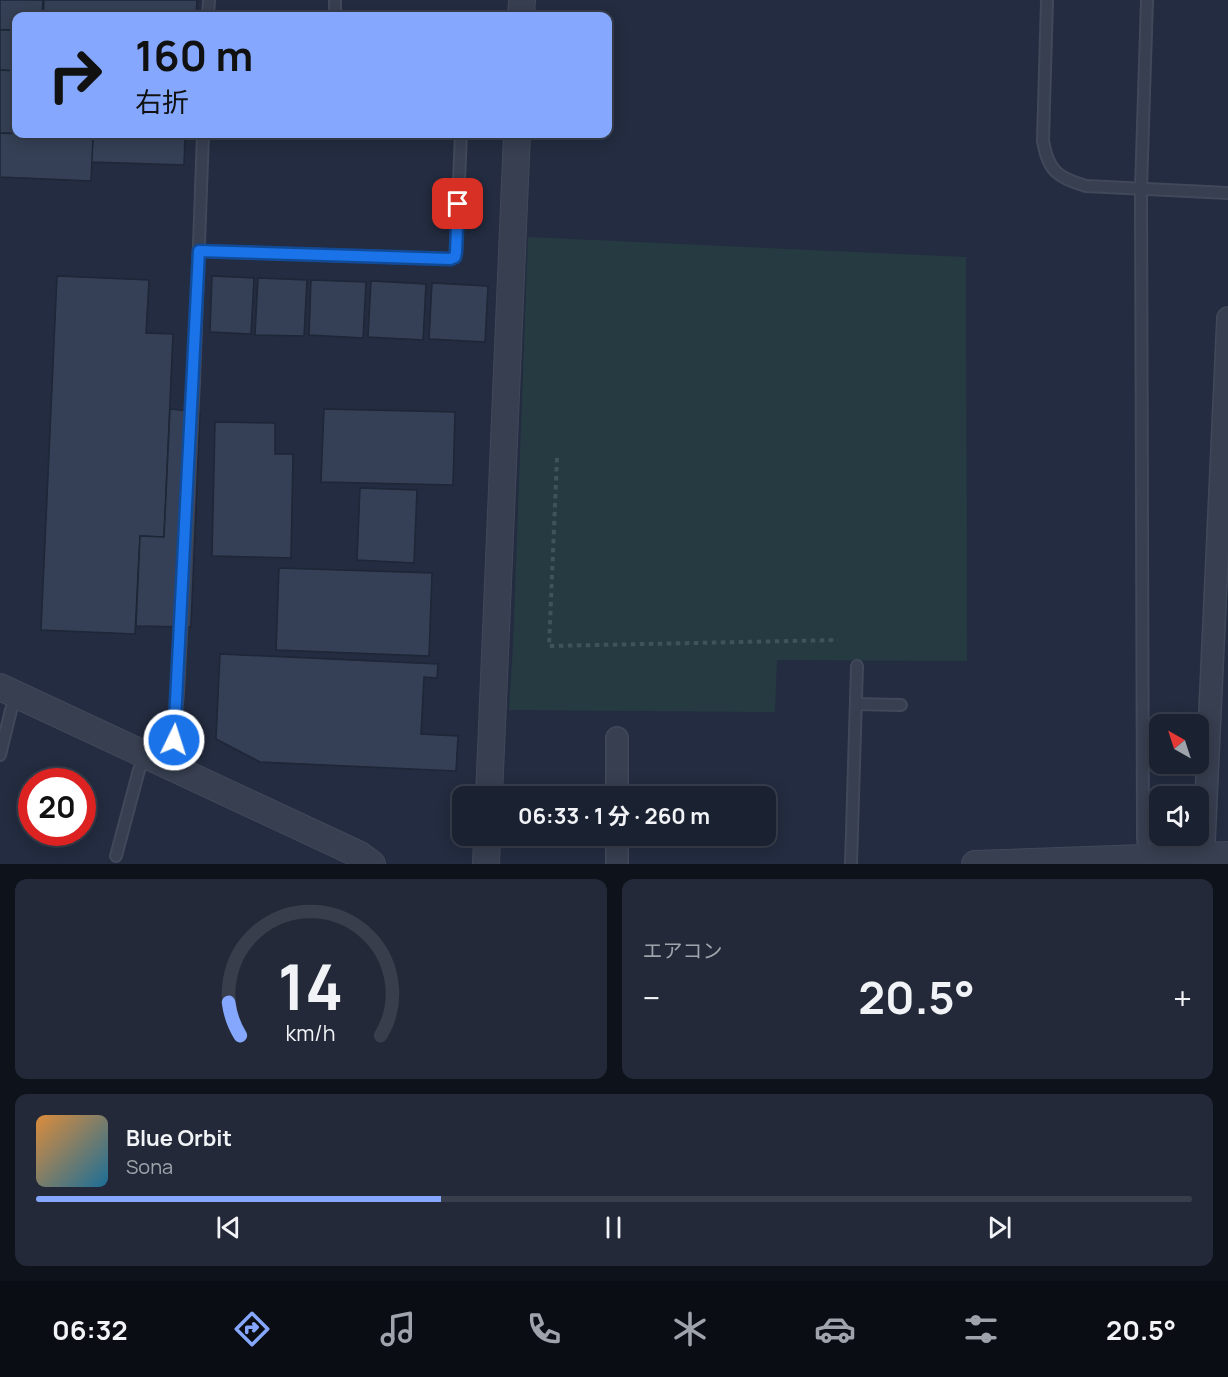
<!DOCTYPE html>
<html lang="ja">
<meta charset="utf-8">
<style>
:root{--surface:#1a2130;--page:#232938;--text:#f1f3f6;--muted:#9fa3ab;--line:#383e4c;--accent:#85a8fe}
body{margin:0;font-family:Manrope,"Noto Sans JP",sans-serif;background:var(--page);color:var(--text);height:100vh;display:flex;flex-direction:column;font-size:22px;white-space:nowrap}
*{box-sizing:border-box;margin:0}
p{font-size:20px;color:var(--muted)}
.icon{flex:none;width:33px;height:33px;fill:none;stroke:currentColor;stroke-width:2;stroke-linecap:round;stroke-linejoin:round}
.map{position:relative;height:864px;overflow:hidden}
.details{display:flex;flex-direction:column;gap:15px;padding:15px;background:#0e121a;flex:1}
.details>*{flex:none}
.banner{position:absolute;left:12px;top:12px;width:600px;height:126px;border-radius:12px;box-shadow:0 3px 15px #0003,0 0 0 2px var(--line);background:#85a8fe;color:#111;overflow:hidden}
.needle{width:39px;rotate:321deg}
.buttons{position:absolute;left:1149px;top:714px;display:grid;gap:12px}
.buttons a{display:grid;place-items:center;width:60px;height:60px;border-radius:12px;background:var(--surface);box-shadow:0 3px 15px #0003,0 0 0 2px var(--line);font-size:30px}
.speed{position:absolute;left:18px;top:768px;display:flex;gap:12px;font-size:30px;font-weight:700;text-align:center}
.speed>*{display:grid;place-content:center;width:78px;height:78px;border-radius:50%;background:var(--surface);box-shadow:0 3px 15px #0003,0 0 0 2px var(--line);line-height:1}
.speed .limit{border:9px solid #d22;background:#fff;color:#111}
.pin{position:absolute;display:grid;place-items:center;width:51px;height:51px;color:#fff;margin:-26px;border-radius:12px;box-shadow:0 3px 9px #0006}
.me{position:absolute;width:66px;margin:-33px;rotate:4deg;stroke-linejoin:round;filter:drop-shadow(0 0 4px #0008)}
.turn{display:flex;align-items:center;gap:21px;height:126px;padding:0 24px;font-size:27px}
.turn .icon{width:78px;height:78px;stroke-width:2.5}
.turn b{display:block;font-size:42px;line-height:51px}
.big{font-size:45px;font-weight:700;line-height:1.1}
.details .tile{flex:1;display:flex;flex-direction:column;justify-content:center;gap:9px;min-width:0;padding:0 21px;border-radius:12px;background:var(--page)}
.details .dial{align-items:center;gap:0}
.dial svg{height:156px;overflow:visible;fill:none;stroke:var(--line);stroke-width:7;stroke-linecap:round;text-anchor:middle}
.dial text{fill:var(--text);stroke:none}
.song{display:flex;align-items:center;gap:18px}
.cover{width:72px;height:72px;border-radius:9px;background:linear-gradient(135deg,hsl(30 70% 55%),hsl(200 70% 35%))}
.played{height:6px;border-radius:3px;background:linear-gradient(90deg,var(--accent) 35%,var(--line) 35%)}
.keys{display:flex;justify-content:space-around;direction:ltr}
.heat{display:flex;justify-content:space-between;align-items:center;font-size:33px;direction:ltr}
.details .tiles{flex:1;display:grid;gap:15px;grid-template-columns:1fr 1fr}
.tile:last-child{grid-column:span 2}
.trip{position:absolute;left:452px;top:786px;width:324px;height:60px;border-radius:12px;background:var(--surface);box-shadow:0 3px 15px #0003,0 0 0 2px var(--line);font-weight:700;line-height:60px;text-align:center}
.tabs{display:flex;height:96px;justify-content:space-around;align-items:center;background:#0a0d13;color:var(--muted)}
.tabs .icon{width:42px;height:42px}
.tabs .on{color:var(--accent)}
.tabs b{font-size:27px;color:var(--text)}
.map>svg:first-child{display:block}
.green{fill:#253b41}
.building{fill:#354056;stroke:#1e2637;stroke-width:1.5}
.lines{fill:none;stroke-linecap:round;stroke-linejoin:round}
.service-casing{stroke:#414859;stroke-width:14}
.minor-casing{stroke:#414859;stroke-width:24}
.tertiary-casing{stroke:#414859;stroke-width:28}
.path{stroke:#3e5459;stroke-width:4;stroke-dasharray:4.5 4.5;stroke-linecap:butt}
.service{stroke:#373f50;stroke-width:10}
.minor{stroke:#373f50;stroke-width:21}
.tertiary{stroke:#373f50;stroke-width:26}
.route-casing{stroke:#114b97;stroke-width:15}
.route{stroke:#1a73e8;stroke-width:10}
</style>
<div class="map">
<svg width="1228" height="864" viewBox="0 0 1228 864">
<rect width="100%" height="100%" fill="#232c40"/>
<path class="green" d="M 528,237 L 966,257 L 967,661 L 777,660 L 775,712 L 509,710 L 513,645 Z"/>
<g class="building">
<path d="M 0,0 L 43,0 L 42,16 L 16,16 L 16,30 L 0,30 Z"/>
<path d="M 44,0 L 197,0 L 196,16 L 43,16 Z"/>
<path d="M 0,30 L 16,30 L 16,71 L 0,70 Z"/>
<path d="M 0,70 L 16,71 L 16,134 L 185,134 L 184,165 L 91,162 L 93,137 L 0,133 Z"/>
<path d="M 0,133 L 93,137 L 91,181 L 0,177 Z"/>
<path d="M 57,276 L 149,280 L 146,333 L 173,334 L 164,537 L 140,536 L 135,634 L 41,630 Z"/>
<path d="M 212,276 L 254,278 L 251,334 L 210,332 Z"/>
<path d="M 258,278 L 307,280 L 304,336 L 255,335 Z"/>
<path d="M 311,280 L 366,282 L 363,338 L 309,335 Z"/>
<path d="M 371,281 L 426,284 L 423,340 L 368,337 Z"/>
<path d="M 432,283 L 488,286 L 485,342 L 429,339 Z"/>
<path d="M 170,409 L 200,412 L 191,627 L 136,626 L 140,536 L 164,537 Z"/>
<path d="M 324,409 L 455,412 L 453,485 L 321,482 Z"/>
<path d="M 215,422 L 275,423 L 275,454 L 293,454 L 291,558 L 212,556 Z"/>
<path d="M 360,488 L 417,490 L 414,563 L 357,560 Z"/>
<path d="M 279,568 L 432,573 L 429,656 L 276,650 Z"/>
<path d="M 220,654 L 438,664 L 437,678 L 424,677 L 421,734 L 458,736 L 456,771 L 260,762 L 216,739 Z"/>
</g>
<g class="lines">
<g class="service-casing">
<g id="service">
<path d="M 1047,0 L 1043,141 C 1048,171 1058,178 1086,186 L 1228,193"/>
<path d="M 208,16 L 209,0"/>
<path d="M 335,16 L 335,0"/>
<path d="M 199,251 L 450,259 L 455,257 L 456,252 L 461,134"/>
<path d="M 856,704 L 901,705"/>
<path d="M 0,755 L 11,710 L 18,695"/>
<path d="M 165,763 L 174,739 L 178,692 L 194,382 L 203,134"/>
<path d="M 116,856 L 139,770 L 146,754"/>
<path d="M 1145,859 L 1143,838 L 1141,189 L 1147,0"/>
<path d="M 851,864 L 857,666"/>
</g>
</g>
<g class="minor-casing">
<g id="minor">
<path d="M 617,738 L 617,796"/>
<path d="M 617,836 L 617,864"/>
<path d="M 1199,864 L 1204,842 L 1228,318"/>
</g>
</g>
<g class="tertiary-casing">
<g id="tertiary">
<path d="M 521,16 L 522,0"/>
<path d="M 0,687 L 360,855 L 372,864"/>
<path d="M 489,796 L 517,134"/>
<path d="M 486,864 L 487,836"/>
<path d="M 975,864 L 1228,855"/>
</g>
</g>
<path class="path" d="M 557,458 L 549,646 L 838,640"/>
<use href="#service" class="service"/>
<use href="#minor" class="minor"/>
<use href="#tertiary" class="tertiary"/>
</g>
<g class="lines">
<g class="route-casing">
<path id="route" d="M 174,740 L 199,251 L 450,259 L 455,257 L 456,252 L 458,204"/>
</g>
<use href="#route" class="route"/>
</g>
</svg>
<div class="buttons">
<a><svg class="needle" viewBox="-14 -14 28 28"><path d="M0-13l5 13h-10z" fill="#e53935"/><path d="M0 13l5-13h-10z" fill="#9fa3ab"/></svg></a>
<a><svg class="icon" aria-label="sound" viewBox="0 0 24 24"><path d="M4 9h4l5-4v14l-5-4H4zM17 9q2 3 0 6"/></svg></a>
</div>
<div class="speed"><div class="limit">20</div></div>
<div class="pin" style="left:458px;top:204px;background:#d93025"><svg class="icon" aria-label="arrive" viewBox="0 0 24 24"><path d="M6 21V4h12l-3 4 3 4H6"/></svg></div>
<svg class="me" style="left:174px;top:740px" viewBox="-20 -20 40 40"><circle r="17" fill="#1a73e8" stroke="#fff" stroke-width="3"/><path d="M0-11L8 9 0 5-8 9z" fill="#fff"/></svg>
<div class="trip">06:33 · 1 分 · 260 m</div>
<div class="banner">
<div class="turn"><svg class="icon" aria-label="right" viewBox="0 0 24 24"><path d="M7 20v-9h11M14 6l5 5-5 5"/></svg><div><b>160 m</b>右折</div></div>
</div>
</div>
<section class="details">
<div class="tiles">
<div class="tile dial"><svg viewBox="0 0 100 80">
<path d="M14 69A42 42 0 1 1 86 69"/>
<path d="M14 69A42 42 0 0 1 8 52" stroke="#85a8fe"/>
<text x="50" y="56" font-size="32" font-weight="700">14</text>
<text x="50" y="72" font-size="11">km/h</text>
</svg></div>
<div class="tile"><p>エアコン</p>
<div class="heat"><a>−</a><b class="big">20.5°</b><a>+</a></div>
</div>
<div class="tile">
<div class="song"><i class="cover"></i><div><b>Blue Orbit</b><p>Sona</p></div></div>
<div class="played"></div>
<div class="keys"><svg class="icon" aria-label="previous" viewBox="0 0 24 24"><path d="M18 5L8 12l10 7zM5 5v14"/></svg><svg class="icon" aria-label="pause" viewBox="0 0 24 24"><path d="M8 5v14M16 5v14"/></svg><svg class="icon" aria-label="next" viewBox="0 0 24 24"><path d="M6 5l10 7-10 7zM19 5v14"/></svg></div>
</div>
</div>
</section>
<nav class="tabs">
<b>06:32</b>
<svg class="icon on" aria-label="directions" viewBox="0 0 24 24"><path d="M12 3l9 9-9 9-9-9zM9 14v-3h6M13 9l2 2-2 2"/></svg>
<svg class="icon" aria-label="music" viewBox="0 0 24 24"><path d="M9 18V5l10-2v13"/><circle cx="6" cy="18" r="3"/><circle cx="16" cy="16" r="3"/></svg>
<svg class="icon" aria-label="phone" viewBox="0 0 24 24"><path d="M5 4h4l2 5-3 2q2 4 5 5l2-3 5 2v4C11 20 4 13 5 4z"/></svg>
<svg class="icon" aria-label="climate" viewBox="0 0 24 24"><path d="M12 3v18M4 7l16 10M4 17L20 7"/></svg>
<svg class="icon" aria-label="car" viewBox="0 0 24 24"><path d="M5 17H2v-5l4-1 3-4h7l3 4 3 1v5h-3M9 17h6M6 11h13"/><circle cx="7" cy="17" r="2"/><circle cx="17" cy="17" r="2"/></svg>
<svg class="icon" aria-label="filters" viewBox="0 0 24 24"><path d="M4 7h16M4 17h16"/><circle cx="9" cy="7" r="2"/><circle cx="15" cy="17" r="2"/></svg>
<b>20.5°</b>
</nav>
